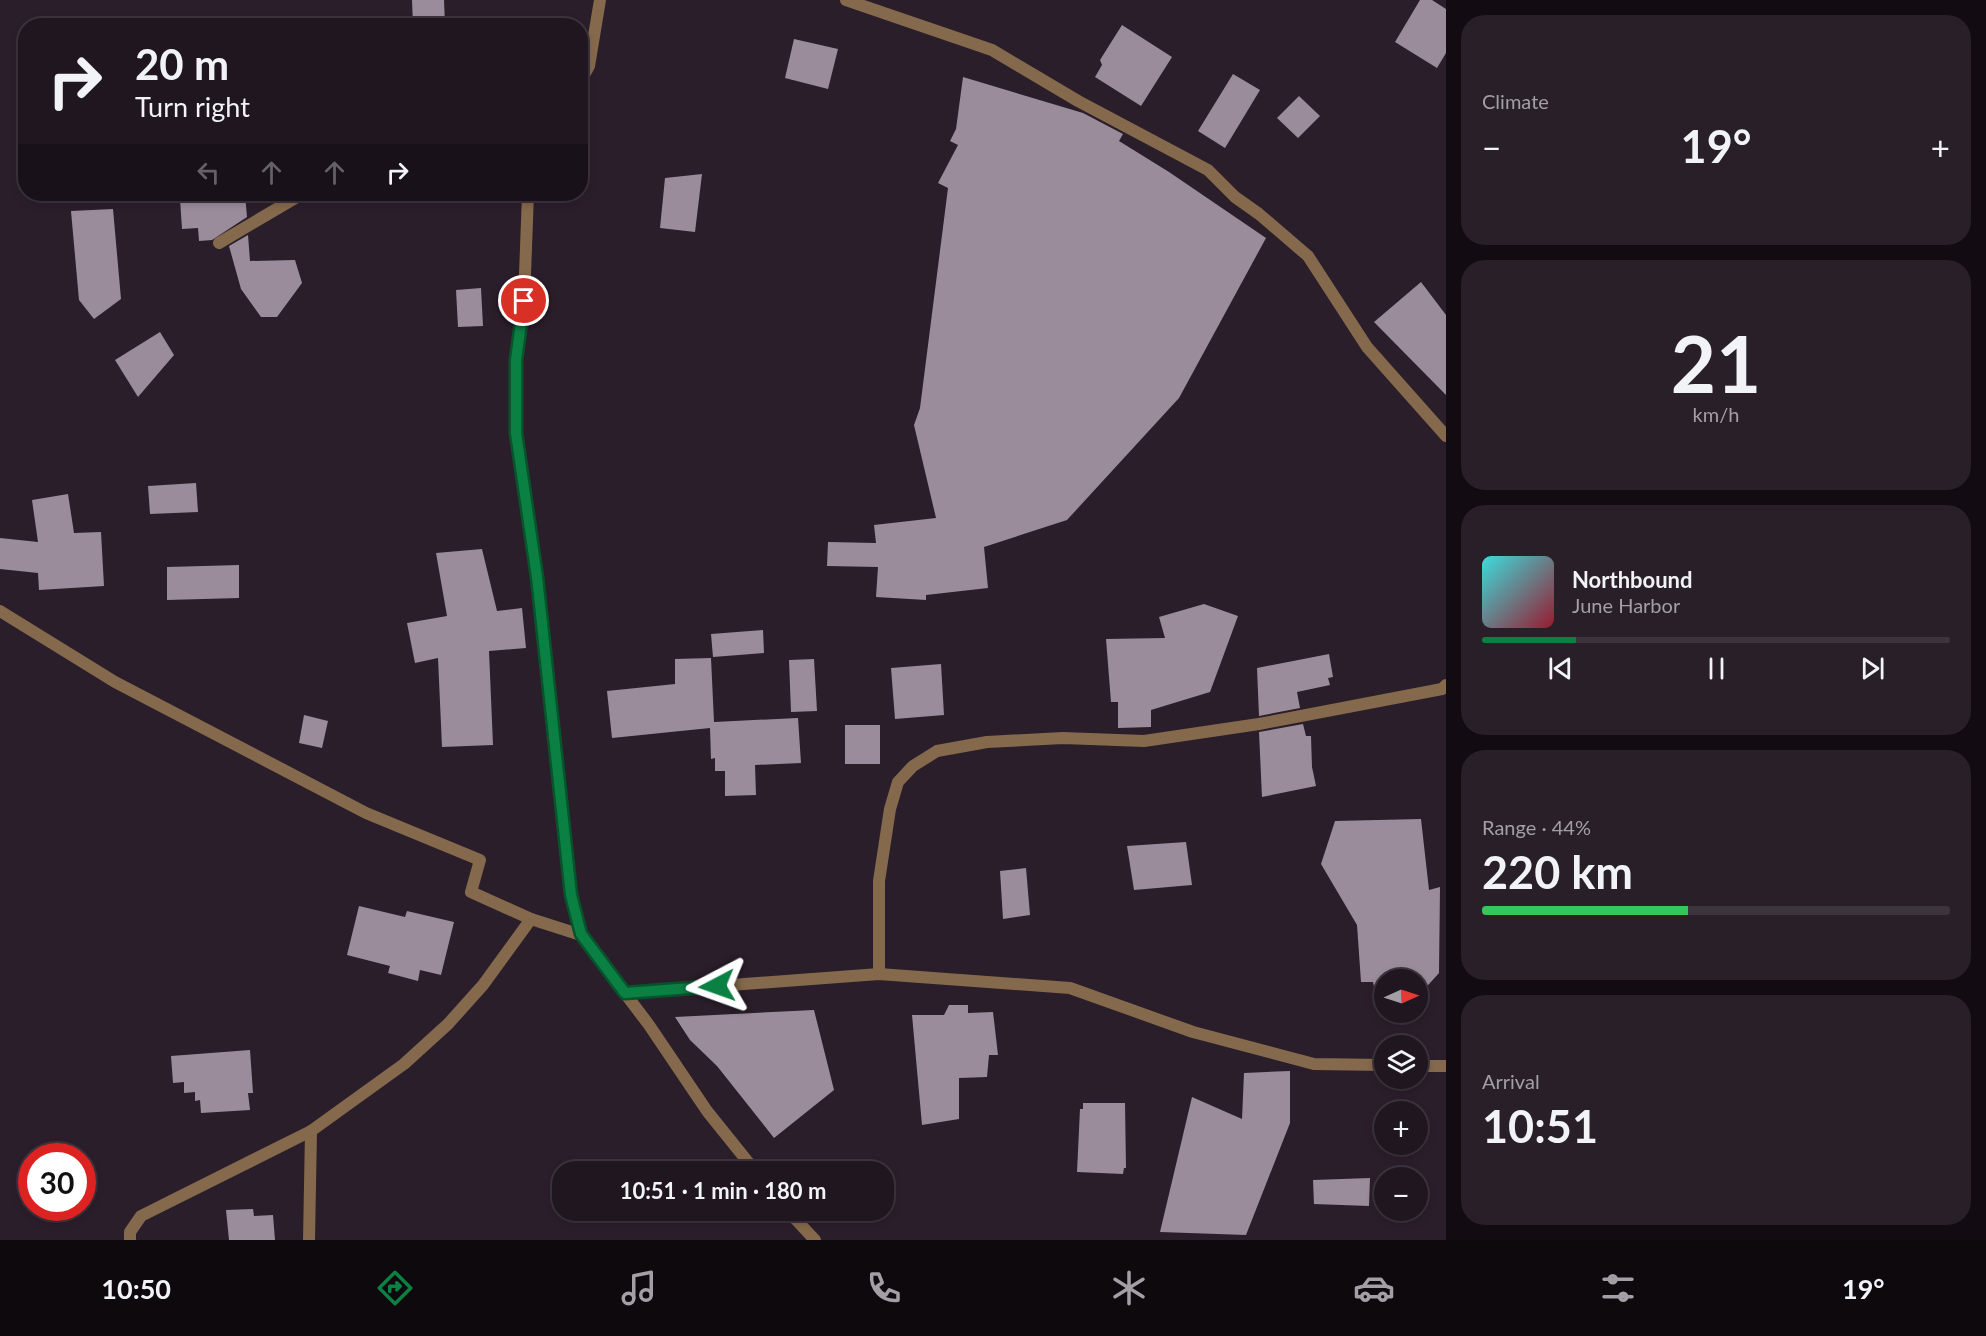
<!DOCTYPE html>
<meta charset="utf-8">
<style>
:root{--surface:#201620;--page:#281f29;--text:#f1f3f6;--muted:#a29fa5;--line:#3d353e;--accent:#0b8043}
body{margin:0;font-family:Lato,sans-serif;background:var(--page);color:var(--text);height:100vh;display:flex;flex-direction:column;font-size:22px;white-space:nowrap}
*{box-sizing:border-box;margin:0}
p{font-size:20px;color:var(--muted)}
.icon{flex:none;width:33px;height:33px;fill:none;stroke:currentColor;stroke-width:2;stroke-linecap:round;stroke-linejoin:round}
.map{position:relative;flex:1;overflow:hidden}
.drawer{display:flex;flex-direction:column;gap:15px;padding:15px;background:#120c12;width:540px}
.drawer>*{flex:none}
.banner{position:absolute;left:18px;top:18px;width:570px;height:183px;border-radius:24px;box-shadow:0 3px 9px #0003,0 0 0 2px var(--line);background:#201620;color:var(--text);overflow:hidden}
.needle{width:39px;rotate:87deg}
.tools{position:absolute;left:1374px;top:969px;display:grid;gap:12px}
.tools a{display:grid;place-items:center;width:54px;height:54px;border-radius:50%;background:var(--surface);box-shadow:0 3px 9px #0003,0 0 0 2px var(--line);font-size:30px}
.speed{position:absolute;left:18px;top:1143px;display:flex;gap:12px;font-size:30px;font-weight:700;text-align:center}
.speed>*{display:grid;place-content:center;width:78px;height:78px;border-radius:50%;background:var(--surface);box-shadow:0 3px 9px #0003,0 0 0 2px var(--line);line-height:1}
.speed .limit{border:9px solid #d22;background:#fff;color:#111}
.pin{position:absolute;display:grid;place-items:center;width:51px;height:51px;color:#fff;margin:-26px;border:3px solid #fff;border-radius:50%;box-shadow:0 2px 6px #0007}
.me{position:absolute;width:66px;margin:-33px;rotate:266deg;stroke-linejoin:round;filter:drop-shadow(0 0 4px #0008)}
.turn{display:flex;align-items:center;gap:21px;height:126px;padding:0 18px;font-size:27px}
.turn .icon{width:78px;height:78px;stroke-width:2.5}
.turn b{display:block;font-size:42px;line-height:51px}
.lanes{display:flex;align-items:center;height:57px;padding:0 18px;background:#0003;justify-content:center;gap:30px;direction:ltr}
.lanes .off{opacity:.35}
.big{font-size:45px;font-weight:700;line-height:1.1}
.drawer .widget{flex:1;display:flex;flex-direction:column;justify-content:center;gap:9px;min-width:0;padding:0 21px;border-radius:24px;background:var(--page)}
.drawer .dial{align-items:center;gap:0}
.dial b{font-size:78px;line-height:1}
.song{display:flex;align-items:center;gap:18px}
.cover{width:72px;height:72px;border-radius:9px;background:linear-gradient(135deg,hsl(180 70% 55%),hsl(350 70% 35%))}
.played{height:6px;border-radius:3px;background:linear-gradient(90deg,var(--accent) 20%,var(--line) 20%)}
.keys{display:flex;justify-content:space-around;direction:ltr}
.heat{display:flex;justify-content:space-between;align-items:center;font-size:33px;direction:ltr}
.charge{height:9px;border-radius:4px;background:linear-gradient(90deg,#34c759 44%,var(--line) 0)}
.trip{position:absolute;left:552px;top:1161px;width:342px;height:60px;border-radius:24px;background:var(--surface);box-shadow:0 3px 9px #0003,0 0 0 2px var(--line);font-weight:700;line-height:60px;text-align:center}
.menu{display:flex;height:96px;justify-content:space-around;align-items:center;background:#0d090d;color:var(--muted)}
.menu .icon{width:42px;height:42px}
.menu .active{color:var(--accent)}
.menu b{font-size:27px;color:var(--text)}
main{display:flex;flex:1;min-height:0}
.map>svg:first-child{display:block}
.building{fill:#9b8c9b}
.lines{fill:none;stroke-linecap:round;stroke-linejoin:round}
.minor{stroke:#85694c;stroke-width:12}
.route-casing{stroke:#07532c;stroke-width:15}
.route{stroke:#0b8043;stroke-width:10}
</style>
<main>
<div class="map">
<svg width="1446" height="1240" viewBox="0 0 1446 1240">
<rect width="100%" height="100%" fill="#2a1e2a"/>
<g class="building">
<path d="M 412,0 L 444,0 L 445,26 L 413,26 Z"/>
<path d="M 1420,0 L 1432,0 L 1446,9 L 1446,53 L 1437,68 L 1395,42 Z"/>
<path d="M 1122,25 L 1172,57 L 1141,106 L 1095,77 L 1102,65 L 1100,60 Z"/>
<path d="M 794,39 L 838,49 L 828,89 L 785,78 Z"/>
<path d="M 1233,74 L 1260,90 L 1225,148 L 1198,131 Z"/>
<path d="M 963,77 L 1083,113 L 1123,134 L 1119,141 L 1169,172 L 1266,238 L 1179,398 L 1067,520 L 984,547 L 988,588 L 926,595 L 926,600 L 876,597 L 878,567 L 827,566 L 828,542 L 876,543 L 874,525 L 936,518 L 914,425 L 920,408 L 948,188 L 938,183 L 958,145 L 950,141 L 956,129 Z"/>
<path d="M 1299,96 L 1320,116 L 1298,138 L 1277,118 Z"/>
<path d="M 702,174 L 695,232 L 660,228 L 665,178 Z"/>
<path d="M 190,194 L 245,194 L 247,217 L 212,240 L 199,241 L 198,228 L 182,229 L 180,199 L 190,199 Z"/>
<path d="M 113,209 L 121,299 L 94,319 L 79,300 L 71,211 Z"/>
<path d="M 248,235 L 250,261 L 295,260 L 302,283 L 277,317 L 261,317 L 241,289 L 229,246 Z"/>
<path d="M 1421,282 L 1446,315 L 1446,395 L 1374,322 Z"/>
<path d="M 481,288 L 483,326 L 458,327 L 456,290 Z"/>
<path d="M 160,332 L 174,355 L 138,397 L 115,360 Z"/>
<path d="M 196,483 L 198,512 L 150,514 L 148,486 Z"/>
<path d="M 68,494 L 74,533 L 101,532 L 104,586 L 39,590 L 38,573 L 0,569 L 0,538 L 38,542 L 32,500 Z"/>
<path d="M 482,549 L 497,611 L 522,608 L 526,648 L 489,651 L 493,745 L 442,747 L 438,658 L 415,663 L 407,623 L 447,616 L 436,553 Z"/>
<path d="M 239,565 L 239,598 L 167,600 L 167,567 Z"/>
<path d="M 1204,604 L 1238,616 L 1210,692 L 1151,710 L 1151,727 L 1118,728 L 1118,702 L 1111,702 L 1106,639 L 1165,638 L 1159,617 Z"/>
<path d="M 763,630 L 764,653 L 713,657 L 711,634 Z"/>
<path d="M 1329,654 L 1333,677 L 1328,678 L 1330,685 L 1297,692 L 1300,708 L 1259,716 L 1257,668 Z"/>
<path d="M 711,658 L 714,722 L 798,718 L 801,763 L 755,765 L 756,795 L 725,796 L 725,771 L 715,771 L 715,758 L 711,759 L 710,728 L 612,738 L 607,691 L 675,684 L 675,659 Z"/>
<path d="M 814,659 L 817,711 L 791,712 L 789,660 Z"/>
<path d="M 941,664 L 944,715 L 895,719 L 891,668 Z"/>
<path d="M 304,715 L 328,721 L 322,748 L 299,743 Z"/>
<path d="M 1303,724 L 1306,736 L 1311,736 L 1312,767 L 1316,786 L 1262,797 L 1259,732 Z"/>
<rect x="845" y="725" width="35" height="39"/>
<path d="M 1421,819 L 1429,890 L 1440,887 L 1439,973 L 1420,994 L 1418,994 L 1418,980 L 1384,980 L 1384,995 L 1376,996 L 1373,982 L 1361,982 L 1357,925 L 1321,864 L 1335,821 Z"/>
<path d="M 1186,842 L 1192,885 L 1134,890 L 1127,846 Z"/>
<path d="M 1026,868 L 1030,915 L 1003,919 L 1000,871 Z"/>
<path d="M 359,906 L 405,917 L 407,911 L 454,922 L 441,975 L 420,970 L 418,981 L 388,973 L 390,966 L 347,955 Z"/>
<path d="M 949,1005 L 968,1005 L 968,1013 L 993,1012 L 998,1055 L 989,1055 L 987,1077 L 959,1078 L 959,1119 L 922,1125 L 912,1015 L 944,1015 Z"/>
<path d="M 814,1010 L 834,1090 L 774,1138 L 717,1066 L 690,1040 L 675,1017 Z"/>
<path d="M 250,1050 L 253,1093 L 248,1093 L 250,1110 L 201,1113 L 200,1100 L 195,1101 L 195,1092 L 184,1093 L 184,1082 L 173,1083 L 171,1056 Z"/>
<path d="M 1290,1071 L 1290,1123 L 1246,1235 L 1160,1232 L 1192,1097 L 1242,1119 L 1244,1073 Z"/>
<path d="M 1083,1103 L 1125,1103 L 1126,1168 L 1124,1168 L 1123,1174 L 1077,1172 L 1080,1109 L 1083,1109 Z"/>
<path d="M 1370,1178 L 1369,1206 L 1314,1204 L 1313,1180 Z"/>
<path d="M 253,1209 L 254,1216 L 273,1215 L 275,1240 L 229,1240 L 226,1210 Z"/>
</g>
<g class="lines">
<g class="minor">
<path d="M 846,0 L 992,50 L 1078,101 L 1208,170 L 1235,197 L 1259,214 L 1308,256 L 1367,347 L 1446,436"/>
<path d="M 580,82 L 589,66 L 600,0"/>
<path d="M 528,194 L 524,301 L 516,360 L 516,433 L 537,577 L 571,895 L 581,935 L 649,1025 L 707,1111 L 756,1172"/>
<path d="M 219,243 L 302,194"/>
<path d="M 0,611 L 115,682 L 366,813 L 480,860 L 471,892 L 531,919 L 581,935"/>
<path d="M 879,974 L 879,881 L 890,809 L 898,782 L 913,766 L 937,751 L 987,742 L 1063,738 L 1144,741 L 1259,724 L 1442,689 L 1446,685"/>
<path d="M 625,993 L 879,974 L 1070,988 L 1193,1032 L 1314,1064 L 1384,1065"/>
<path d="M 1418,1066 L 1446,1066"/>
<path d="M 787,1210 L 815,1240"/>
<path d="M 130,1240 L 130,1232 L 141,1216 L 311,1131 L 404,1064 L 448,1024 L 483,985 L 531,919"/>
<path d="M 309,1240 L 311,1131"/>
</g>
</g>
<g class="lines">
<g class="route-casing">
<path id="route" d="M 524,301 L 516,360 L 516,433 L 537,577 L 571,895 L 581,934 L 625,993 L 717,986"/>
</g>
<use href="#route" class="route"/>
</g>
</svg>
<div class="tools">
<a><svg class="needle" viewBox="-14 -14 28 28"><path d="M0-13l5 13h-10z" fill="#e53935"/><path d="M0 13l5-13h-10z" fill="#a29fa5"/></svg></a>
<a><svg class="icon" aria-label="layers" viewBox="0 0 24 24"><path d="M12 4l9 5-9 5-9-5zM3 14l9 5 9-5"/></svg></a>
<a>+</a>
<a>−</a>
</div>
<div class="speed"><div class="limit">30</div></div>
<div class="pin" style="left:524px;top:301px;background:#d93025"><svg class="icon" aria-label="arrive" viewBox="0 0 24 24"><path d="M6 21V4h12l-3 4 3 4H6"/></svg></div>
<svg class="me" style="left:717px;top:986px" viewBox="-20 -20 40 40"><path d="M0-17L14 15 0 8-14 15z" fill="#0b8043" stroke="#fff" stroke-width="4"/></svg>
<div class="trip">10:51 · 1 min · 180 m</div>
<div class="banner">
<div class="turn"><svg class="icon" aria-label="right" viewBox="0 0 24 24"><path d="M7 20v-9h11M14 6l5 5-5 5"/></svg><div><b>20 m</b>Turn right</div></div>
<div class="lanes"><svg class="icon off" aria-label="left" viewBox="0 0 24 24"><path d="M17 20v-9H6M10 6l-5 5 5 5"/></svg><svg class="icon off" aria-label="ahead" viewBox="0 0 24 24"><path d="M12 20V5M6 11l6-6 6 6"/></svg><svg class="icon off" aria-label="ahead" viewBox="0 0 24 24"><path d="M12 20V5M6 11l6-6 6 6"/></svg><svg class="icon" aria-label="right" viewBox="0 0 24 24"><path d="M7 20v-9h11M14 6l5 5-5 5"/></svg></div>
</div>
</div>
<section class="drawer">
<div class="widget"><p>Climate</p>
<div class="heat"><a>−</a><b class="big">19°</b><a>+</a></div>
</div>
<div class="widget dial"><b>21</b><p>km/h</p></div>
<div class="widget">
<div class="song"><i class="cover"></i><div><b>Northbound</b><p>June Harbor</p></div></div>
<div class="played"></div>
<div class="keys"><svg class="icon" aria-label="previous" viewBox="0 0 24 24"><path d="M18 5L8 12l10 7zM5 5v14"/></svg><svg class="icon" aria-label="pause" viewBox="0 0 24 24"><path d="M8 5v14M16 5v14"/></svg><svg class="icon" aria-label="next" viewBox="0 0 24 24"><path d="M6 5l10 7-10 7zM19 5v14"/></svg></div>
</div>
<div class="widget"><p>Range · 44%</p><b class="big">220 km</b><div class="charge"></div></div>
<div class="widget"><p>Arrival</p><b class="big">10:51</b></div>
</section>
</main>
<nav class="menu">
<b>10:50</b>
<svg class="icon active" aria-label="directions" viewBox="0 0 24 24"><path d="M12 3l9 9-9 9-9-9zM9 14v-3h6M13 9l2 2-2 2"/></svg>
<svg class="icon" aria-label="music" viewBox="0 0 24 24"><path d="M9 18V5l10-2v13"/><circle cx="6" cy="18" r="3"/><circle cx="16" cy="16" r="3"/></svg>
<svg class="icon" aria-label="phone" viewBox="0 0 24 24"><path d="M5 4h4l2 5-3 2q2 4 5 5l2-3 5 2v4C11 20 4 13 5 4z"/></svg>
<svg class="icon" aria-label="climate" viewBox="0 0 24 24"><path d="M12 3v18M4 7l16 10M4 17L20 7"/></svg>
<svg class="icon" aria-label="car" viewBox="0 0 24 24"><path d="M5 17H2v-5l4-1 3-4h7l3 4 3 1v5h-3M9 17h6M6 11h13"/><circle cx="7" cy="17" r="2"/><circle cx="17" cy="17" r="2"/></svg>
<svg class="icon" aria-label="filters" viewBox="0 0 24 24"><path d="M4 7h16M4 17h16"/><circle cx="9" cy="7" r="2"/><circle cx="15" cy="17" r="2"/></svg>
<b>19°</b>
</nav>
